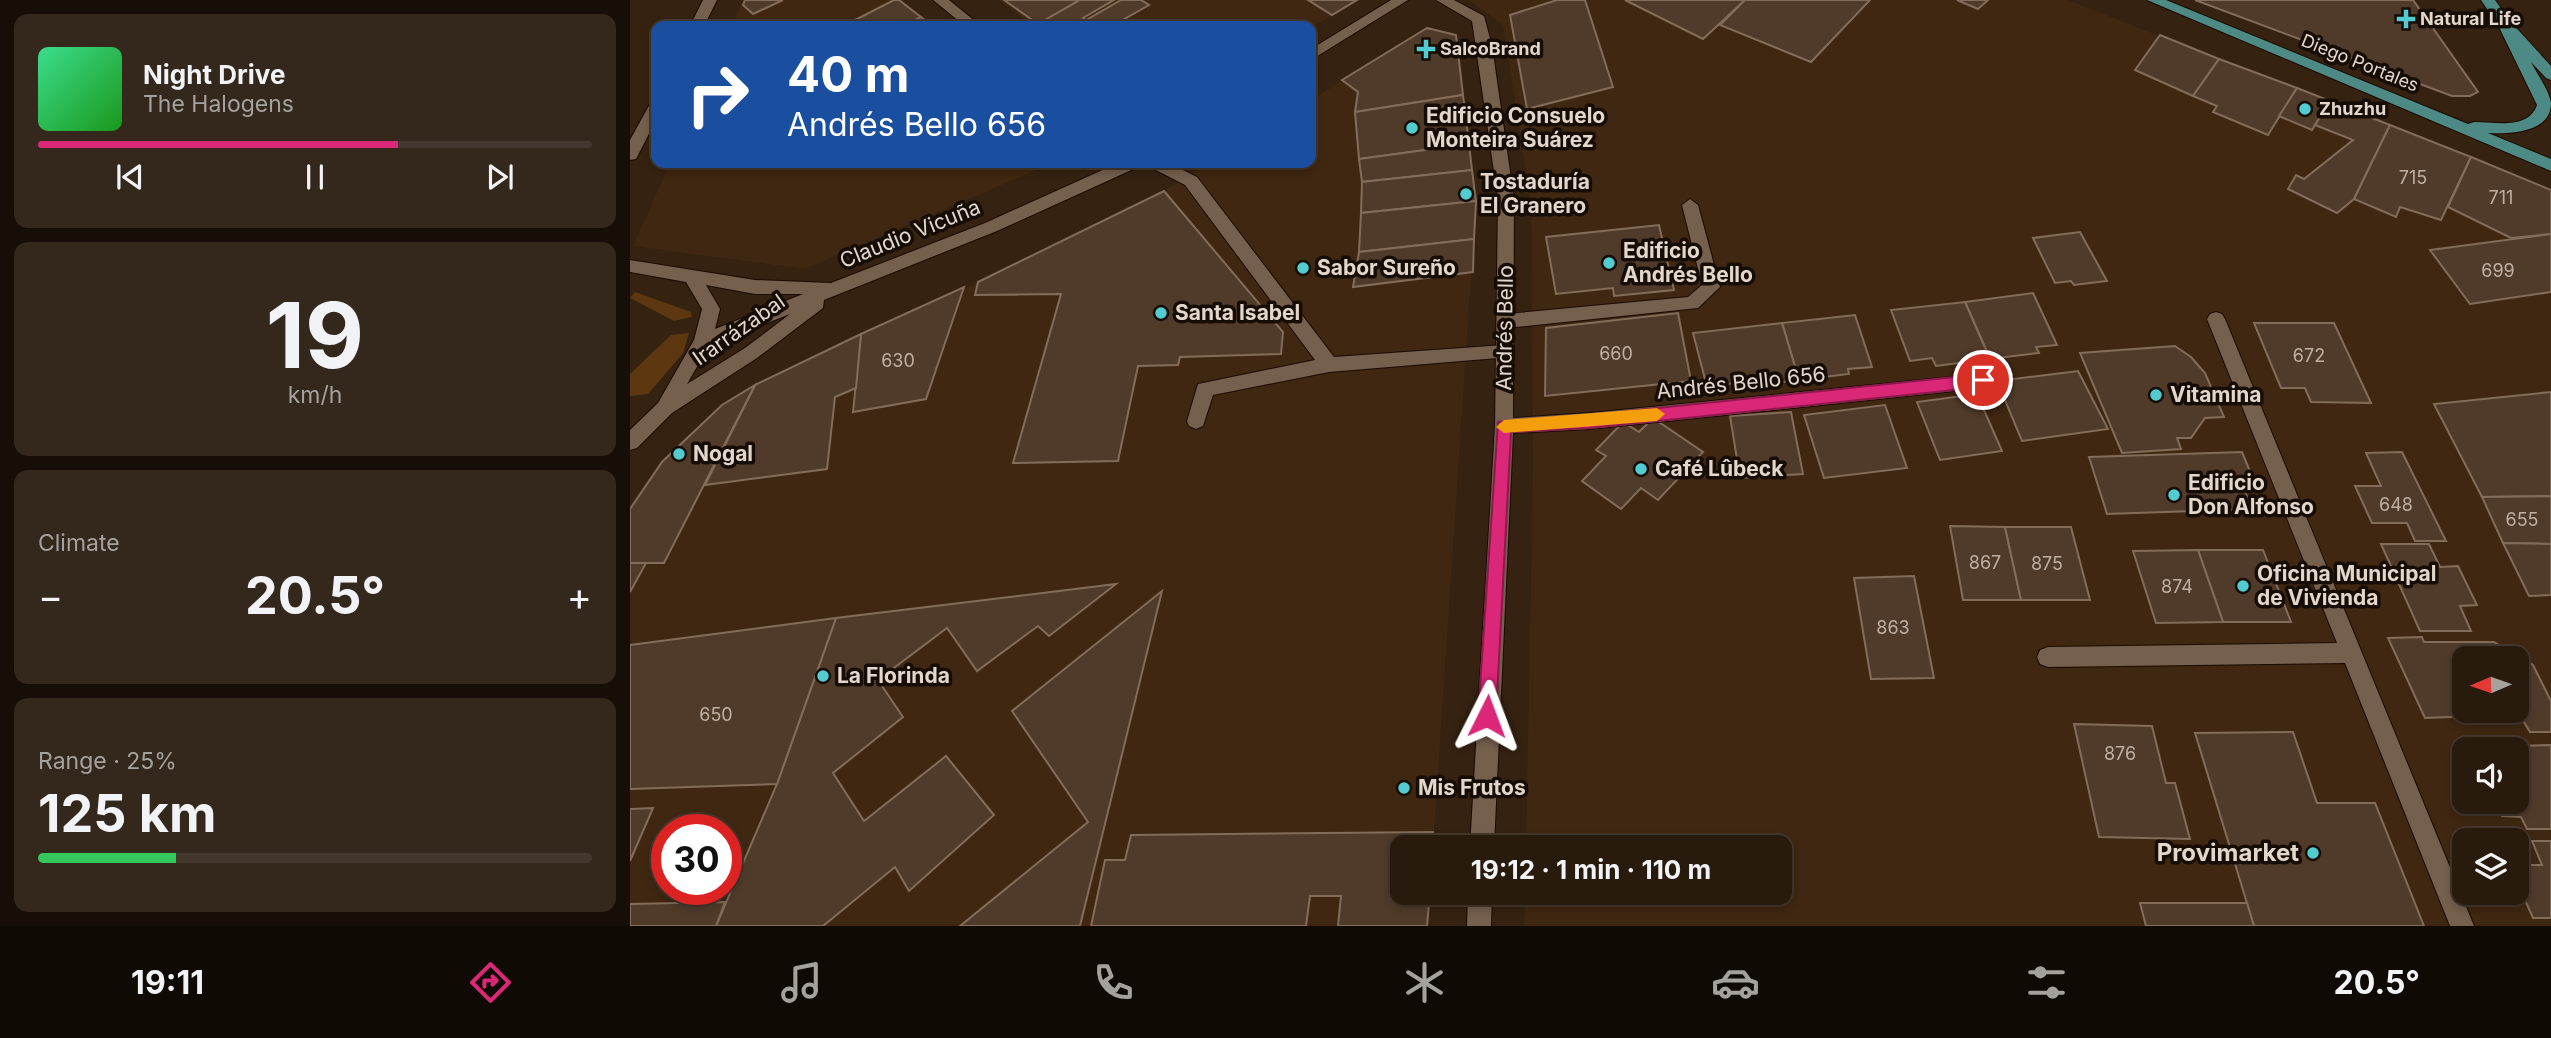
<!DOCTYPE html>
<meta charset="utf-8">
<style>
:root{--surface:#281a0d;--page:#34271b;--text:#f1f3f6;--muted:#a5a19d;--line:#44382e;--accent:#db2777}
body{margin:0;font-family:Inter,sans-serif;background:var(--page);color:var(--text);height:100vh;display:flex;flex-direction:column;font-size:26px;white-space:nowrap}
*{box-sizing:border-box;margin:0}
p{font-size:23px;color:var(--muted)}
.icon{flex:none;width:38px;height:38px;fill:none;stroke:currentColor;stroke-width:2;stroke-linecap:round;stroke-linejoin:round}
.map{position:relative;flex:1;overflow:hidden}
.panel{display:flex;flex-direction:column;gap:14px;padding:14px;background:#160e07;width:630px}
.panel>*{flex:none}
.hud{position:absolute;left:21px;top:21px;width:665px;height:147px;border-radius:14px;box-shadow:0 4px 10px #0003,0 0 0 2px var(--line);background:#1a4fa0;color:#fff;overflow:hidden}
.needle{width:46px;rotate:268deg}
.fabs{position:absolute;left:1822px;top:646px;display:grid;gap:14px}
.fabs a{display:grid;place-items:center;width:77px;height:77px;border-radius:14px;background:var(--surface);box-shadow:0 4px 10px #0003,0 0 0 2px var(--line);font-size:35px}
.speed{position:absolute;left:21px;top:814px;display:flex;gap:14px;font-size:35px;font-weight:700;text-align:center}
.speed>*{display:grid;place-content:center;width:91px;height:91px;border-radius:50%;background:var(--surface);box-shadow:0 4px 10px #0003,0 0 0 2px var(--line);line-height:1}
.speed .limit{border:10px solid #d22;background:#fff;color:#111}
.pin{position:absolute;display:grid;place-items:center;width:60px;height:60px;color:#fff;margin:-30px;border:4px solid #fff;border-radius:50%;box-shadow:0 2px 7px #0007}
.me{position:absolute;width:77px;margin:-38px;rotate:3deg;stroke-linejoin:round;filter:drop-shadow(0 0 5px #0008)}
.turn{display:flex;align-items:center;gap:24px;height:147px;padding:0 21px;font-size:32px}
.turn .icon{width:91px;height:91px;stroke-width:2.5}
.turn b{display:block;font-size:49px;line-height:60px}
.big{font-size:52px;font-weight:700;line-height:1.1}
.panel .widget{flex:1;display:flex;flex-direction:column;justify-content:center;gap:10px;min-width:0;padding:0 24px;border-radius:14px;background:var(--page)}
.panel .dial{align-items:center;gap:0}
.dial b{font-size:91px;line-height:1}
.song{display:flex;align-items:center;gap:21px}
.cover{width:84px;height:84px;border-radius:10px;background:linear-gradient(135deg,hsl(150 70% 55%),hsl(120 70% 35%))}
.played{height:7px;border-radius:4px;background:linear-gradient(90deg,var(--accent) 65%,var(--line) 65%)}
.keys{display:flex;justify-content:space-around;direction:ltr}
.heat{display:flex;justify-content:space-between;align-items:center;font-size:38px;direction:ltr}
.charge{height:10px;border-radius:5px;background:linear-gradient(90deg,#34c759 25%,var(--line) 0)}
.trip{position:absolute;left:760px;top:835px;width:402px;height:70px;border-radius:14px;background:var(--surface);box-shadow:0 4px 10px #0003,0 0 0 2px var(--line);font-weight:700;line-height:70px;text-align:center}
.tabs{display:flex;height:112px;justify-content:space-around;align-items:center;background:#100a05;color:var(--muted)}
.tabs .icon{width:49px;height:49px}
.tabs .selected{color:var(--accent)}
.tabs b{font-size:32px;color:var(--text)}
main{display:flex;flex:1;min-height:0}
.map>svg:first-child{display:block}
.built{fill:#3f2711;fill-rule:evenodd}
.green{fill:#5d370f}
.building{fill:#503b2a;stroke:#836c59;stroke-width:2}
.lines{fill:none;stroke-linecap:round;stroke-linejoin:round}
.service-casing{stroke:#1b0a00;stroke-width:2}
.minor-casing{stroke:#1b0a00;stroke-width:2}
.tertiary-casing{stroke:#1b0a00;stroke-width:2}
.primary-casing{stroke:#1b0a00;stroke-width:2}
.service{fill:#755f4d;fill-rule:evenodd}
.minor{fill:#755f4d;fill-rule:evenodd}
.tertiary{fill:#755f4d;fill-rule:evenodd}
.primary{fill:#4e8a85;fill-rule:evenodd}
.route{fill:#db2777;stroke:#8e194d;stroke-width:2}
.slow{fill:#f59e0b}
.poi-dot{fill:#52ccd0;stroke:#160d06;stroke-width:2.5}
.labels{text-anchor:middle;stroke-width:7;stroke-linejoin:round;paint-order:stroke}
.far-poi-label{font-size:18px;font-weight:bold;fill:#e3d6cb;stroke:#160d06;text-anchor:start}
.far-street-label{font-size:18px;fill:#e3d6cb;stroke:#160d06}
.number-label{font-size:18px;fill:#beafa3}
.poi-label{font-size:21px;font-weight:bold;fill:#e3d6cb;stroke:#160d06;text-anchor:start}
.street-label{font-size:21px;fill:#e3d6cb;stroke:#160d06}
.near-poi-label{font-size:24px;font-weight:bold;fill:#e3d6cb;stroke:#160d06;text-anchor:end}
</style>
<main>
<section class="panel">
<div class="widget">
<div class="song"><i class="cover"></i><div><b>Night Drive</b><p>The Halogens</p></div></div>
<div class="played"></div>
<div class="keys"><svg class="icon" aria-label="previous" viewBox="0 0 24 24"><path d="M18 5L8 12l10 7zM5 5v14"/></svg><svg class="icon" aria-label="pause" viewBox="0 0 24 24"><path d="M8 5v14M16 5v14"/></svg><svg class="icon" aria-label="next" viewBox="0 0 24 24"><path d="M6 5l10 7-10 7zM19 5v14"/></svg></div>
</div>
<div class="widget dial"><b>19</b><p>km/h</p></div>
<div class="widget"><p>Climate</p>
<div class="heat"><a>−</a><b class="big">20.5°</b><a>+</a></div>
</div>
<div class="widget"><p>Range · 25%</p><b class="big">125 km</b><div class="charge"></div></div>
</section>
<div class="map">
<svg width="1921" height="926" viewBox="0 0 1921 926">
<rect width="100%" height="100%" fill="#352211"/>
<g class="built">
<path d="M 113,0 L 269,0 L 303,26 L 102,26 Z"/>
<path d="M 369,0 L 727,0 L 681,28 L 404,26 Z"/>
<path d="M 839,0 L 1438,0 L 1921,190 L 1921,926 L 894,926 L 895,893 L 1150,892 L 1150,847 L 896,847 L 903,464 L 901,206 L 873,25 ZM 1834,658 L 1886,658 L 1886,710 L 1834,710 ZM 1834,749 L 1886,749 L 1886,802 L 1834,802 ZM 1834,840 L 1886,840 L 1886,892 L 1834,892 Z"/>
<path d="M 797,28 L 826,35 L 846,201 L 803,847 L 772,847 L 772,892 L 800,893 L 797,926 L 0,926 L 0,509 L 92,405 L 125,385 L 231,334 L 349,282 L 534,191 L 580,163 L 681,163 L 681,100 ZM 37,830 L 96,830 L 96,889 L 37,889 Z"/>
<path d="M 40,163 L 423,163 L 175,269 L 3,246 Z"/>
</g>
<g class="green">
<path d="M 5,292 L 61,312 L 62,317 L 44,321 L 0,298 Z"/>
<path d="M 59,333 L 53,353 L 18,394 L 0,396 L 0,374 L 41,335 Z"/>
</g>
<g class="building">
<path d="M 115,0 L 153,0 L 123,14 L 113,5 Z"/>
<path d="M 264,0 L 269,0 L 291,17 L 274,26 L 229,26 L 223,21 Z"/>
<path d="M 374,0 L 450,0 L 408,24 Z"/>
<path d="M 450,0 L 484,0 L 453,18 L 456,20 L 491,0 L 511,0 L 519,5 L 482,26 L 411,26 L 408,24 Z"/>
<path d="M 678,0 L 727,0 L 702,15 Z"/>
<path d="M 927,0 L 955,0 L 983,87 L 897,109 L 880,15 Z"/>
<path d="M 995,0 L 1115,0 L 1073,39 Z"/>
<path d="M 1115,0 L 1240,0 L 1181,62 L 1090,25 Z"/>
<path d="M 1327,0 L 1358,0 L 1348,9 Z"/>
<path d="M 1565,0 L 1783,0 L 1848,92 L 1840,96 L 1822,96 Z"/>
<path d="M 291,17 L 303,26 L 274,26 Z"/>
<path d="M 797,28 L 826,35 L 833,95 L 725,112 L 728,92 L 712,80 Z"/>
<path d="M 1530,35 L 1589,59 L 1563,96 L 1505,70 Z"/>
<path d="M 1589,59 L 1667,88 L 1638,135 L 1583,112 L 1587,106 L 1563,96 Z"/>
<path d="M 1667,88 L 1700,101 L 1682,130 L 1649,116 Z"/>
<path d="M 833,95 L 839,144 L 729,159 L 725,112 Z"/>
<path d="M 1700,101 L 1760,125 L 1724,199 L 1707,213 L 1658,189 L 1666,175 L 1674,179 L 1723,140 L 1685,125 Z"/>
<path d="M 1760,125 L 1841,157 L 1811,220 L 1770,207 L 1766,217 L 1724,199 Z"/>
<path d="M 839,144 L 842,170 L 732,182 L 729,159 Z"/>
<path d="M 1841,157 L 1921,190 L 1921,234 L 1881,238 L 1818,207 Z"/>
<path d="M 842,170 L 846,201 L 731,213 L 732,182 Z"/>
<path d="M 534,191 L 653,332 L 651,354 L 550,357 L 548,365 L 508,366 L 488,461 L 383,463 L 431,294 L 345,295 L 348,282 Z"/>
<path d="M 846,201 L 844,239 L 729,252 L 731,213 Z"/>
<path d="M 1029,225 L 1044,290 L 984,296 L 983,288 L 926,294 L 916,237 Z"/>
<path d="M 1450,232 L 1477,281 L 1444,285 L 1441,281 L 1425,283 L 1403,238 Z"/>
<path d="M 1921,234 L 1921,292 L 1840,304 L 1800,250 Z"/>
<path d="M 844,239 L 843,272 L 723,287 L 729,252 Z"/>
<path d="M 334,287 L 296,399 L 223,412 L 231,334 Z"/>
<path d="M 1403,293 L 1427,345 L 1406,347 L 1409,353 L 1360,359 L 1335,302 Z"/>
<path d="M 1335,302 L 1360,359 L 1306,366 L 1302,358 L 1280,361 L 1261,310 Z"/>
<path d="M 1048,313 L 1061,381 L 915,396 L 916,328 Z"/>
<path d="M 1225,315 L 1242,367 L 1218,369 L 1219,374 L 1169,380 L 1152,323 Z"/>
<path d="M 1152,323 L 1169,380 L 1105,388 L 1104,383 L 1077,387 L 1063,333 Z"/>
<path d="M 1624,323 L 1704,323 L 1741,403 L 1681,402 L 1675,388 L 1651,388 Z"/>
<path d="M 231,334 L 226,388 L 205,397 L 197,469 L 75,485 L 125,385 Z"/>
<path d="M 1545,346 L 1561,357 L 1575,373 L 1594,417 L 1575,418 L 1561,438 L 1547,438 L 1551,449 L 1492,453 L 1450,353 Z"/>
<path d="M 1448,371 L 1478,429 L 1392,441 L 1367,381 Z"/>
<path d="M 125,385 L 34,563 L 0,563 L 0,509 L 32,462 L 92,405 Z"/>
<path d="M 1921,392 L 1921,496 L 1852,497 L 1804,404 Z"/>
<path d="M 1347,394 L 1372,451 L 1310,460 L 1287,402 Z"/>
<path d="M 1255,405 L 1277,468 L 1194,478 L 1174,415 Z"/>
<path d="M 1161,412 L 1173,474 L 1110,478 L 1100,416 Z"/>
<path d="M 1023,418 L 1073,452 L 1028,500 L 1011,488 L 991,509 L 952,481 L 976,456 L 966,450 L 993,422 L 1009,432 Z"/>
<path d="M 1612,452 L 1624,481 L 1611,481 L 1622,509 L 1477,514 L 1459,457 Z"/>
<path d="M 1772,452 L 1816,541 L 1785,541 L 1777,523 L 1742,523 L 1725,486 L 1751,486 L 1736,453 Z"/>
<path d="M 1921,496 L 1921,544 L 1873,543 L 1852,497 Z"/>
<path d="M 1320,526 L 1375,527 L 1391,600 L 1333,600 Z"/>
<path d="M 1375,527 L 1441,527 L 1460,600 L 1391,600 Z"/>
<path d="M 1873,543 L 1921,544 L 1921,595 L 1899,596 Z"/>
<path d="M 1751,544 L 1799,544 L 1810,567 L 1828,566 L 1847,605 L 1830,606 L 1841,631 L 1790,631 Z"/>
<path d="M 1568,550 L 1633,550 L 1661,622 L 1593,622 Z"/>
<path d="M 1568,550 L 1593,622 L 1526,623 L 1503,551 Z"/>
<path d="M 0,563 L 16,563 L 0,592 Z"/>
<path d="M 1284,576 L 1304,678 L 1241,679 L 1224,578 Z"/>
<path d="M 486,584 L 419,636 L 408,626 L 347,671 L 317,628 L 248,680 L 273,717 L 203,773 L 234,821 L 316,756 L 364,815 L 279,891 L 265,867 L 193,926 L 86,926 L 147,784 L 206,618 Z"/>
<path d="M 532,591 L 450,926 L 330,926 L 458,822 L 382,711 Z"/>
<path d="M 206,618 L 147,784 L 0,789 L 0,645 Z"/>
<path d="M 1792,637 L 1794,642 L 1864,642 L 1903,665 L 1921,701 L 1921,732 L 1900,732 L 1892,719 L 1882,710 L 1886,710 L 1886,658 L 1834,658 L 1834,710 L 1842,710 L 1845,716 L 1795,718 L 1758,638 Z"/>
<path d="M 1444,724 L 1522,726 L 1536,783 L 1545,783 L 1560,839 L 1469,837 Z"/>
<path d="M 1663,732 L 1687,803 L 1745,803 L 1794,926 L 1624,926 L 1565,733 Z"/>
<path d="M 1921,745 L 1921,829 L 1897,829 L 1891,817 L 1872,816 L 1866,802 L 1886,802 L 1886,749 L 1840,747 Z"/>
<path d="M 23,808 L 0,861 L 0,809 Z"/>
<path d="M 803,832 L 803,847 L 772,847 L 772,892 L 800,892 L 797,926 L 708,926 L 711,896 L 680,896 L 676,926 L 461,926 L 475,860 L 495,860 L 501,835 Z"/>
<path d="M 1902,841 L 1921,841 L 1921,918 L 1903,918 L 1886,880 L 1886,865 L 1912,865 Z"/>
<path d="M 95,902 L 86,926 L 0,926 L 0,904 Z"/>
<path d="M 1510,903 L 1617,903 L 1624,926 L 1516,926 Z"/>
</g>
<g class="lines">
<g class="service-casing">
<g id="service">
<path d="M 518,163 L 539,163 L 567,177 L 704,357 L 874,345 L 880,347 L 883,352 L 880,357 L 699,372 L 583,395 L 573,426 L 566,429 L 559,426 L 557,421 L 568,384 L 685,360 L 555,185 L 520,167 Z"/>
<path d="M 1060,199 L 1068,205 L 1090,287 L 1068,308 L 876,328 L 870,326 L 867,321 L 870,316 L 876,314 L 1058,297 L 1072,285 L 1052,205 Z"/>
</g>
</g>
<g class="minor-casing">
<g id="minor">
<path d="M 303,0 L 319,0 L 351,26 L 335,26 Z"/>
<path d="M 806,0 L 824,0 L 854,16 L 862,46 L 884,199 L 883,418 L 960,413 L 1353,374 L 1359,376 L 1362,381 L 1359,386 L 1353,388 L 960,429 L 883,433 L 864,847 L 840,847 L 865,426 L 868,199 L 842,21 Z"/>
<path d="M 1586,312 L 1592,314 L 1595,319 L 1844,926 L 1820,926 L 1715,663 L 1418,667 L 1410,664 L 1407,657 L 1410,650 L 1418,647 L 1707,643 L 1577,319 L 1580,314 Z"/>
<path d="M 838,892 L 862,892 L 861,926 L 837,926 Z"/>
</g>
</g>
<g class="tertiary-casing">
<g id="tertiary">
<path d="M 73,0 L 87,0 L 74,26 L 60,26 Z"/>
<path d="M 761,0 L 778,0 L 681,60 L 681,49 Z"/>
<path d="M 26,101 L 26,120 L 6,159 L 0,160 L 0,140 L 21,102 Z"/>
<path d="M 488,163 L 510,163 L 508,167 L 367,231 L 194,300 L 193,308 L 127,358 L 42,413 L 7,448 L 0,450 L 0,430 L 28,403 L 64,340 L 72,309 L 56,282 L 0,272 L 0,260 L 125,280 L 201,283 L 355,223 ZM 76,285 L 125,294 L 173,294 L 85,329 L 90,309 ZM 160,314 L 115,348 L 57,384 L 79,346 Z"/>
</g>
</g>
<g class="primary-casing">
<path id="primary" d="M 1517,0 L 1536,0 L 1838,124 L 1844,122 C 1866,122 1898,130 1907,105 L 1868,25 L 1851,0 L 1865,0 L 1880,21 L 1921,66 L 1921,80 L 1916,78 L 1901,62 C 1907,74 1919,90 1921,103 C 1921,134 1877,134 1858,133 L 1921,159 L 1921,171 Z"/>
</g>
<use href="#service" class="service"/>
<use href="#minor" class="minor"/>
<use href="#tertiary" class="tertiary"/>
<use href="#primary" class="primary"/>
</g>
<path class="route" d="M 1353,374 L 1361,380 L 1353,387 L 960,428 L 881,432 L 866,716 L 864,722 L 857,725 L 851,722 L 848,716 L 868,422 L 960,415 Z"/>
<path class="slow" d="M 1027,408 L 1035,414 L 1027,421 L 874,433 L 866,427 L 874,420 Z"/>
<g class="poi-dot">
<path d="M1772.5 8.5h7v7h7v7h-7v7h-7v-7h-7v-7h7z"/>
<path d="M792.5 38.5h7v7h7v7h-7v7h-7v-7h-7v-7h7z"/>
<circle cx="1675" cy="109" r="7"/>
<circle cx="782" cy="128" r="7"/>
<circle cx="836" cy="194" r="7"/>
<circle cx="979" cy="263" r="7"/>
<circle cx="673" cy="268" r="7"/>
<circle cx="531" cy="313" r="7"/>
<circle cx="1526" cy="395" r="7"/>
<circle cx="49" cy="454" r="7"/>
<circle cx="1011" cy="469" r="7"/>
<circle cx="1544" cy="495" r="7"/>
<circle cx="1613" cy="586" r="7"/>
<circle cx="193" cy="676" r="7"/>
<circle cx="774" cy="788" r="7"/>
<circle cx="1683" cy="853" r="7"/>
</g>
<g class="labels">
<g class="far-poi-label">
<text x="1790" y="25">Natural Life</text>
<text x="810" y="55">SalcoBrand</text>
<text x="1689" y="115">Zhuzhu</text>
</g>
<g class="far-street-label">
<text transform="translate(1730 63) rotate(22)" y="6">Diego Portales</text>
</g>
<g class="number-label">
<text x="1783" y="184">715</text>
<text x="1871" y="204">711</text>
<text x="1868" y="277">699</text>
<text x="986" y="360">660</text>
<text x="1679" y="362">672</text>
<text x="268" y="367">630</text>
<text x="1766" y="511">648</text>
<text x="1892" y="526">655</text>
<text x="1355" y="569">867</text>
<text x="1417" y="570">875</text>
<text x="1547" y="593">874</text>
<text x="1263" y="634">863</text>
<text x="86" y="721">650</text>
<text x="1490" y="760">876</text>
</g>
<g class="poi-label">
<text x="796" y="123">Edificio Consuelo<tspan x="796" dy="24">Monteira Suárez</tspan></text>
<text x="850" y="189">Tostaduría<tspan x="850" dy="24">El Granero</tspan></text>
<text x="993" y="258">Edificio<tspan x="993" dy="24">Andrés Bello</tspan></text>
<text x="687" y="275">Sabor Sureño</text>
<text x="545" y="320">Santa Isabel</text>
<text x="1540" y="402">Vitamina</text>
<text x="63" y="461">Nogal</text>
<text x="1025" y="476">Café Lûbeck</text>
<text x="1558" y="490">Edificio<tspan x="1558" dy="24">Don Alfonso</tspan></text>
<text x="1627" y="581">Oficina Municipal<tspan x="1627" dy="24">de Vivienda</tspan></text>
<text x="207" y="683">La Florinda</text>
<text x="788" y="795">Mis Frutos</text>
</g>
<g class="street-label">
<text transform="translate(280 234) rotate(-22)" y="7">Claudio Vicuña</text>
<text transform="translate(875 328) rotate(-89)" y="7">Andrés Bello</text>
<text transform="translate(109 330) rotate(-35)" y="7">Irarrázabal</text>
<text transform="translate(1111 383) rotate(-6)" y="7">Andrés Bello 656</text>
</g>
<g class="near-poi-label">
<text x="1669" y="861">Provimarket</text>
</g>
</g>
</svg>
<div class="fabs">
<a><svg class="needle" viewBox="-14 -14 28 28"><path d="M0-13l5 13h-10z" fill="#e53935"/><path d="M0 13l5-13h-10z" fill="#a5a19d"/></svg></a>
<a><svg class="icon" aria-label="sound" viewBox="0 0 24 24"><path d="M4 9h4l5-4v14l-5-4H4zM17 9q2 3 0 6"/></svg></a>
<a><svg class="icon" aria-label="layers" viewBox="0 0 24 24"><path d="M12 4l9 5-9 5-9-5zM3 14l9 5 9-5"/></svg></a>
</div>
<div class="speed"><div class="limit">30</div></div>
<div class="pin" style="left:1353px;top:380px;background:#d93025"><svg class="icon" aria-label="arrive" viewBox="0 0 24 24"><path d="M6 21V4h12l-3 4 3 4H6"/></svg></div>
<svg class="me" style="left:857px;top:716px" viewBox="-20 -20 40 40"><path d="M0-17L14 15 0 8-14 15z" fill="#db2777" stroke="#fff" stroke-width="4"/></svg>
<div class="trip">19:12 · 1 min · 110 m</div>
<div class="hud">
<div class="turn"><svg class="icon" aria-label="right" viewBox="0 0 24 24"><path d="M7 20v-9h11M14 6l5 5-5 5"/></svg><div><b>40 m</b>Andrés Bello 656</div></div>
</div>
</div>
</main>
<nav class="tabs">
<b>19:11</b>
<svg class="icon selected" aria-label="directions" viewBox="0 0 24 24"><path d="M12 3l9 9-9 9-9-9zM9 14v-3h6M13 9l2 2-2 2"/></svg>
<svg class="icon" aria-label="music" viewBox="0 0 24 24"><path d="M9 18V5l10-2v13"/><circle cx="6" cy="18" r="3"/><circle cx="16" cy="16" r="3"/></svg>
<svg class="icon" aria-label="phone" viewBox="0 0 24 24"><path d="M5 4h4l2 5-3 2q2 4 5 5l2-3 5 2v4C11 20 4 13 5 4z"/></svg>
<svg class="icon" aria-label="climate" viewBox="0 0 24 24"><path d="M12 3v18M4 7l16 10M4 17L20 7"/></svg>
<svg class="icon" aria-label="car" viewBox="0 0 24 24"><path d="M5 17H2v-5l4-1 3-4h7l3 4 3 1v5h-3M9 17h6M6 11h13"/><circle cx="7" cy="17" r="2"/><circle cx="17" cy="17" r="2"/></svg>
<svg class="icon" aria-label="filters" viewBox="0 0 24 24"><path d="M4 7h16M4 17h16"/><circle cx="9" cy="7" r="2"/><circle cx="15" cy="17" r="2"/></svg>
<b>20.5°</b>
</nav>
